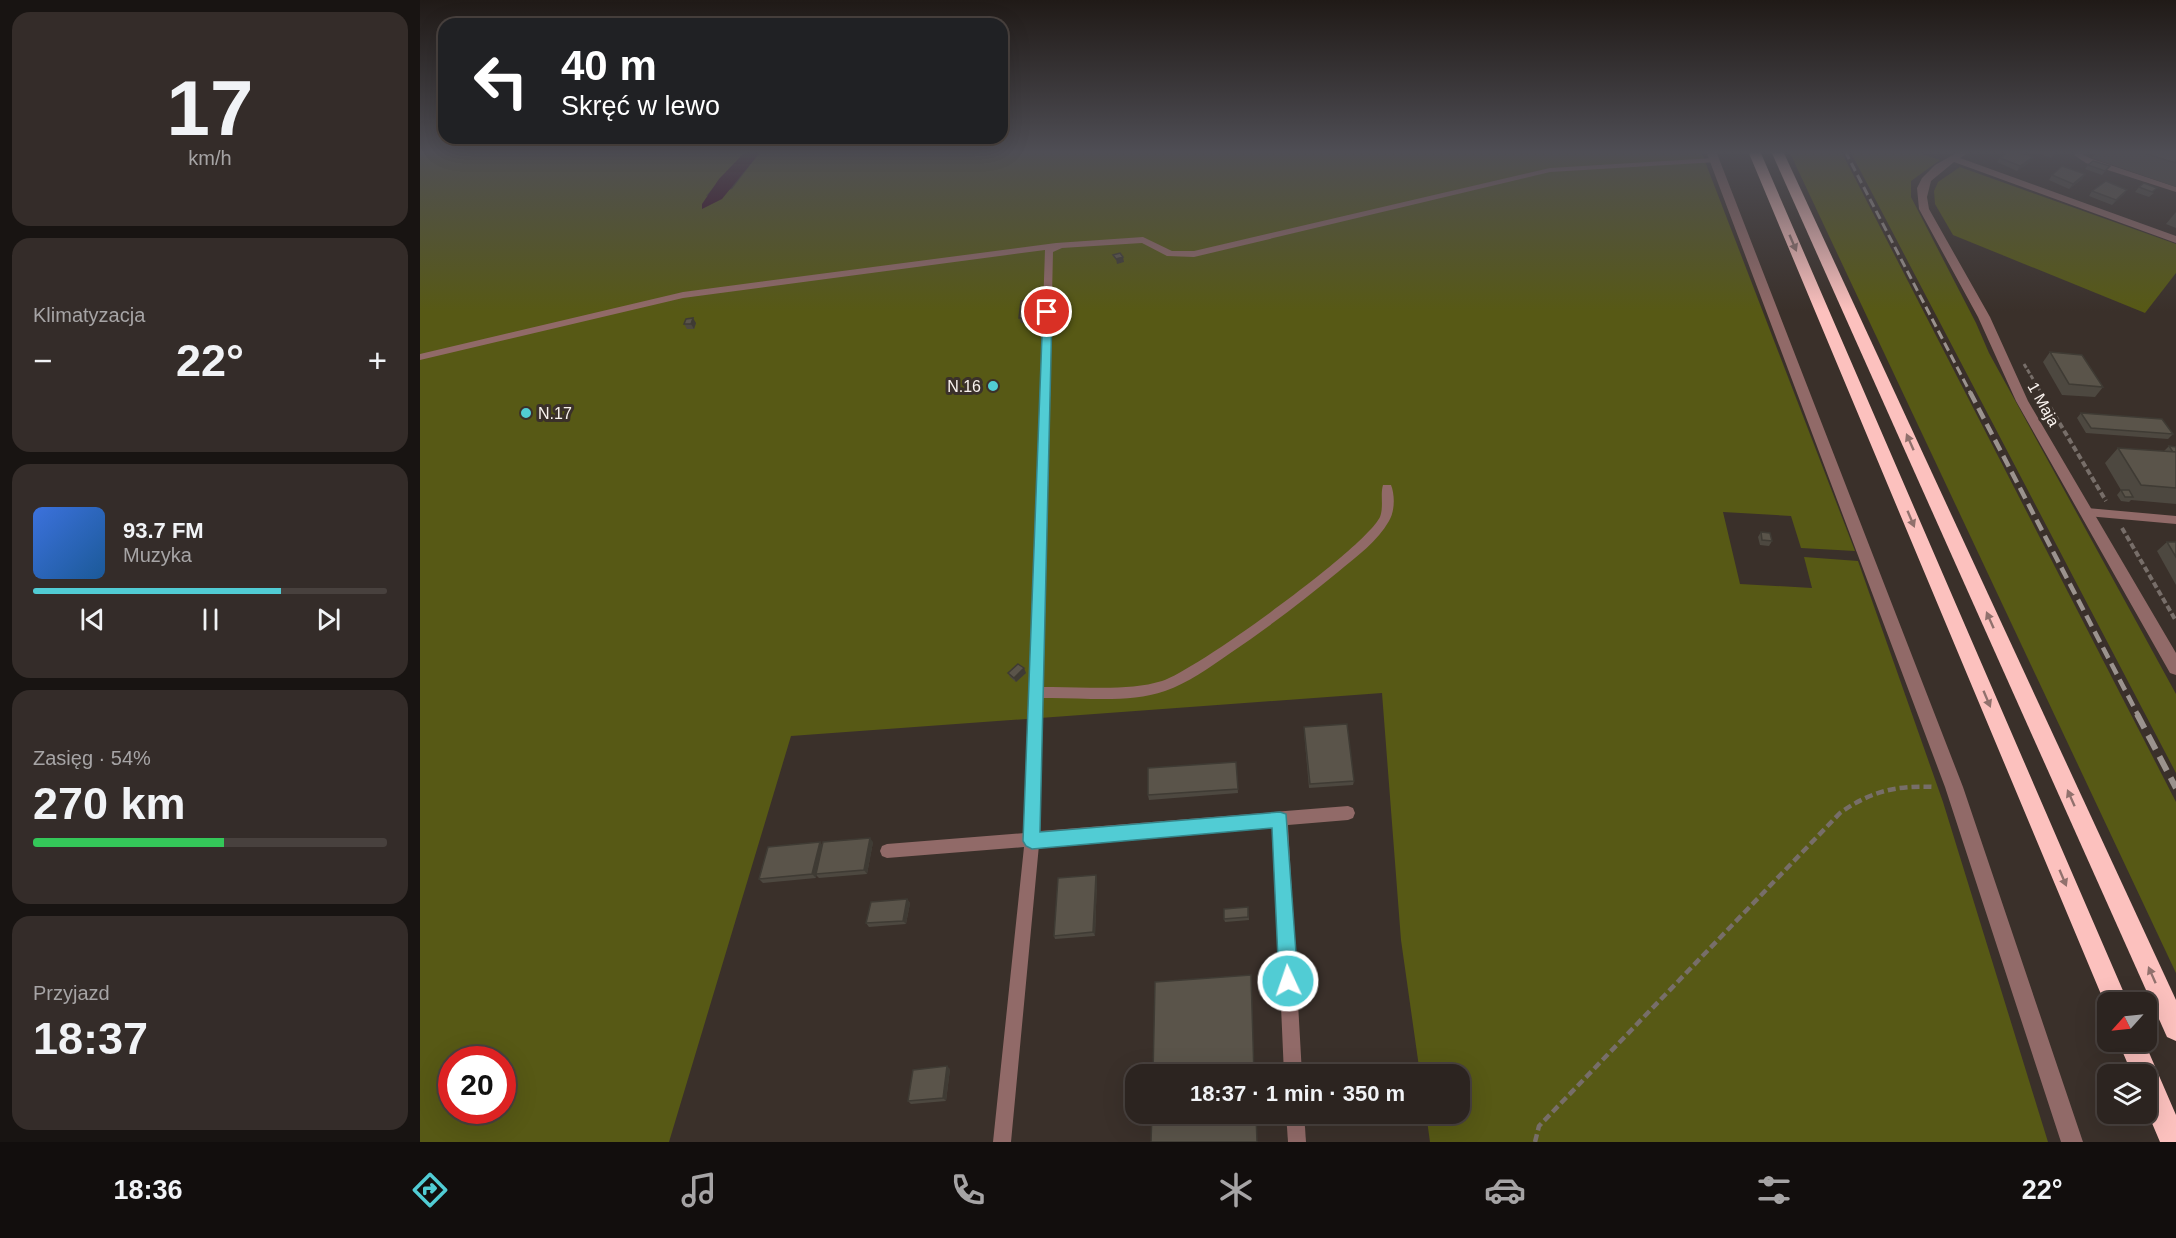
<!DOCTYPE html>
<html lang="pl">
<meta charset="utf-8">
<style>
:root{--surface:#2c2420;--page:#342c29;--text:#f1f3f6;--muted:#a6a4a5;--line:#48413e;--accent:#51ccd4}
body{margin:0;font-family:Helvetica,sans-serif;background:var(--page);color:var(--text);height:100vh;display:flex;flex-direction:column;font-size:22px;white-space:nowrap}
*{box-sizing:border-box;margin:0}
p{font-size:20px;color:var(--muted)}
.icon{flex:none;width:33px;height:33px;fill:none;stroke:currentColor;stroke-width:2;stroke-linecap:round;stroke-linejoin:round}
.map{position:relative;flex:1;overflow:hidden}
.drawer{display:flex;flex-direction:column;gap:12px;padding:12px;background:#181412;width:420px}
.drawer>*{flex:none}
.hud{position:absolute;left:18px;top:18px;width:570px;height:126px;border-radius:18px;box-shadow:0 6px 24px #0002,0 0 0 2px var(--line);background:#202124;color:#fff;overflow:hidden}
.needle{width:39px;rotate:243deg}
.fabs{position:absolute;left:1677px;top:992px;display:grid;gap:12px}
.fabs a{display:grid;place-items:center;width:60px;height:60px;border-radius:12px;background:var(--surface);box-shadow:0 6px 24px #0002,0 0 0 2px var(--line);font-size:30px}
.speed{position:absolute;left:18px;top:1046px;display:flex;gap:12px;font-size:30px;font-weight:700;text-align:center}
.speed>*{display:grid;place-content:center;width:78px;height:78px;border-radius:50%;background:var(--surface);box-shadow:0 6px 24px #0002,0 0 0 2px var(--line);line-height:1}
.speed .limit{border:9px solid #d22;background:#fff;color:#111}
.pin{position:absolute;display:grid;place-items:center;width:51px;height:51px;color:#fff;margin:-26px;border:3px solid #fff;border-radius:50%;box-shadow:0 2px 6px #0007}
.me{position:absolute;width:66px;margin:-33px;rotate:357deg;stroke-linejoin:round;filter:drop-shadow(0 0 4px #0008)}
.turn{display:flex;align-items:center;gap:21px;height:126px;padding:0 24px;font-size:27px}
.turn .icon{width:78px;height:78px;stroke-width:2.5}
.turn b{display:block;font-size:42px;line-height:51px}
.big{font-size:45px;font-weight:800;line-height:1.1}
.drawer .widget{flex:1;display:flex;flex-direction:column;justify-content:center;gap:9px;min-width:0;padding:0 21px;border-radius:18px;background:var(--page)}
.drawer .dial{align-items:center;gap:0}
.dial b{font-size:78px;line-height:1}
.song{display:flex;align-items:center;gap:18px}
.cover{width:72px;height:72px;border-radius:9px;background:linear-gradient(135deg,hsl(220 70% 55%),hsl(210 70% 35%))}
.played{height:6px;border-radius:3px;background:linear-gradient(90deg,var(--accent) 70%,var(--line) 70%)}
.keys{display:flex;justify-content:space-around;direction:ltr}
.heat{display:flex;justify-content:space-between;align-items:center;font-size:33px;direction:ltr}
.charge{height:9px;border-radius:4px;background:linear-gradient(90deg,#34c759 54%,var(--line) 0)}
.trip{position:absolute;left:705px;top:1064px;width:345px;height:60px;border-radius:18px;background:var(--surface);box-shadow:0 6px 24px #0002,0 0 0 2px var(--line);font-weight:800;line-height:60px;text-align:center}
.dock{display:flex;height:96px;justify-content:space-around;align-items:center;background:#120e0d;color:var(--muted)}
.dock .icon{width:42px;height:42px}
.dock .current{color:var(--accent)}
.dock b{font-size:27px;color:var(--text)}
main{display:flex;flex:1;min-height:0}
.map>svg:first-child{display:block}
.green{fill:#575915;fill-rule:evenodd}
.water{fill:#34001d}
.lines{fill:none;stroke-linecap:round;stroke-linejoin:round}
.path-far2{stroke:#776e69;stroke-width:3;stroke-dasharray:4.5 2;stroke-linecap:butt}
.path-far1{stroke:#776e69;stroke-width:4;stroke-dasharray:6 3;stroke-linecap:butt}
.path{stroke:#776e69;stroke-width:4.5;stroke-dasharray:8 4;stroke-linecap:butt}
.service{fill:#916a68;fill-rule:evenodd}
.minor{fill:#916a68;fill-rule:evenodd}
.motorway{fill:#fcc1be;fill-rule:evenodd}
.rail-far2{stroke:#9b938e;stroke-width:3;stroke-dasharray:9 4.5;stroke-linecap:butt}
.rail-far1{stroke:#9b938e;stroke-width:4.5;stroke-dasharray:12 6;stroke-linecap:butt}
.rail{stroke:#9b938e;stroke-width:6;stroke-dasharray:16 8;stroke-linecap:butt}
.wall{fill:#4d4840}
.shaded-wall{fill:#3f3b34}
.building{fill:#5a544a;stroke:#3f3b34;stroke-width:1.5}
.oneway{fill:#91716d}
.route{fill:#51ccd4;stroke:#35858a;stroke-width:1.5}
.poi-dot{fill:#51ccd4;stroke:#3a302a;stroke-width:2}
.labels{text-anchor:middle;stroke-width:6;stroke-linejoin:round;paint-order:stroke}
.poi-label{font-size:16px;fill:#f9f2ee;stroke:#3a302a;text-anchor:end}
.street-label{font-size:16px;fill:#f9f2ee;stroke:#3a302a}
</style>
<main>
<section class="drawer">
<div class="widget dial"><b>17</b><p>km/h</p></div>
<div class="widget"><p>Klimatyzacja</p>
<div class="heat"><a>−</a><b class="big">22°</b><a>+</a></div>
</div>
<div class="widget">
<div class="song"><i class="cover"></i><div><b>93.7 FM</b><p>Muzyka</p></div></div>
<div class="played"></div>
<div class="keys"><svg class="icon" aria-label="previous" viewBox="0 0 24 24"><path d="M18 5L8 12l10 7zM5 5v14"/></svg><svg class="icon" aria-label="pause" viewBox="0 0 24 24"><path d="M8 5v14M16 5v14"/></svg><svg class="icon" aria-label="next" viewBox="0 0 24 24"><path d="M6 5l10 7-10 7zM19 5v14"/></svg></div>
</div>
<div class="widget"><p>Zasięg · 54%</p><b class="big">270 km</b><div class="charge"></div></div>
<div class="widget"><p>Przyjazd</p><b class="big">18:37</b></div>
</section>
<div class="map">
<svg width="1756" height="1142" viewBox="0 0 1756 1142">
<rect width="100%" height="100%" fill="#3a302a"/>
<g class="green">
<path d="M 0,151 L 326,151 L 286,196 L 312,189 L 341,151 L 1281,151 L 1435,551 L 1381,548 L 1371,516 L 1303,512 L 1320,584 L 1392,588 L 1384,557 L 1438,561 L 1523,802 L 1628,1142 L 1010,1142 L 1006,1113 L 1040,1113 L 1040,1074 L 1000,1074 L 981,940 L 962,693 L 371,736 L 249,1142 L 0,1142 ZM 32,1059 L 82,1059 L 82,1110 L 32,1110 Z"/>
<path d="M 1369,151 L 1421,151 L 1756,802 L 1756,973 Z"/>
<path d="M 1430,151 L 1493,151 L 1520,160 L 1491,181 L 1491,197 L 1556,323 L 1569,353 L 1756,694 L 1756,773 Z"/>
<path d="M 1540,167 L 1756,244 L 1756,273 L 1725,313 L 1533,235 L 1515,204 L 1514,191 L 1518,182 Z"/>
</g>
<path class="water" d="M 326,151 L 341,151 L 302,199 L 282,209 L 282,204 L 299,179 Z"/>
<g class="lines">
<path class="path-far2" d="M 1604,364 L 1622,394"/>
<g class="path-far1">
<path d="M 1621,392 L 1686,501"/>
<path d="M 1702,528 L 1756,621"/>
</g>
<path class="path" d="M 1115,1142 L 1119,1126 L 1420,813 C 1451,791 1477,785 1515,787"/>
<g class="service">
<path d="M 1659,151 L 1667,151 L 1663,155 L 1672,159 L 1756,187 L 1756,192 L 1666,163 L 1654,155 Z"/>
<path d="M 1294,158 L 1297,158 L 1297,162 L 1130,172 L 774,257 L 747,256 L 722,243 L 642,248 L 633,252 L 623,687 C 660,686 706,692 742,681 C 778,669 945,548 960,517 C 964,506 960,495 963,485 L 971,485 C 975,495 975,511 969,521 C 958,541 936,557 918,572 C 883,601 846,629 809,654 C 789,668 768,683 745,691 C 707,704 662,697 623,698 L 620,831 L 928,806 L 933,808 L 935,813 L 933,818 L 928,820 L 868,825 L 882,1074 L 864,1074 L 853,826 L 619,845 L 591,1142 L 573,1142 L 604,847 L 467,858 L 462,856 L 460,851 L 462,846 L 467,844 L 605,833 L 625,250 L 263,298 L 0,360 L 0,354 L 263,292 L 636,243 L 723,237 L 752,251 L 774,251 L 1130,168 Z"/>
<path d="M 1667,508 L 1756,516 L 1756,524 L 1667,516 L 1661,512 Z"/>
<path d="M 866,1113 L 884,1113 L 886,1142 L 868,1142 Z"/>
</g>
<g class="minor">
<path d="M 1286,151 L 1296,151 L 1543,787 L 1663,1142 L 1641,1142 L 1525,787 Z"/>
<path d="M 1540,151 L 1551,151 L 1540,158 L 1756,236 L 1756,243 L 1534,162 L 1511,181 L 1507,197 L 1509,209 L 1570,317 L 1608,401 L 1756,653 L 1756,675 L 1750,673 L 1596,401 L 1558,317 L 1499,209 L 1497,188 L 1502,178 L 1515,165 Z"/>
</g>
<g class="motorway">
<path d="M 1328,151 L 1340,151 L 1704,993 L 1707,1002 L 1688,1002 L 1688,1011 Z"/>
<path d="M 1351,151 L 1363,151 L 1756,1000 L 1756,1041 L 1747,1037 Z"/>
<path d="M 1698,1041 L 1724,1041 L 1756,1115 L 1756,1142 L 1740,1142 L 1726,1109 L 1726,1074 L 1712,1074 Z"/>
</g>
<path class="rail-far2" d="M 1425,151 L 1551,394"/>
<path class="rail-far1" d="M 1550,392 L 1718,715"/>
<path class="rail" d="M 1717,714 L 1756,788"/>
</g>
<g class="wall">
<path d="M 1619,151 L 1637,151 L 1631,158 L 1617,153 Z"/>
<path d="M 1677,151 L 1756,151 L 1756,187 L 1672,158 Z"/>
<path d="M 1580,158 L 1610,162 L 1597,171 L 1577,162 Z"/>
<path d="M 1668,165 L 1690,166 L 1682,175 L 1665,169 Z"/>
<path d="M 1665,174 L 1662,179 L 1649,189 L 1629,180 L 1632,175 Z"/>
<path d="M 1719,187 L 1734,193 L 1729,197 L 1715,192 Z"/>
<path d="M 1707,190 L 1704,194 L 1692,205 L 1669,196 L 1672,191 Z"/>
<path d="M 1756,212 L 1756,228 L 1746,224 Z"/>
<path d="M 617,304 L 616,322 L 601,323 L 599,318 Z"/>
<path d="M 276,323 L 274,329 L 267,329 L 264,324 Z"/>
<path d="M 1630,352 L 1683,387 L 1675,397 L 1642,395 L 1623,362 Z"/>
<path d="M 1661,413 L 1753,434 L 1748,439 L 1666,433 L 1657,418 Z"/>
<path d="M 1749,446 L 1756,447 L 1756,504 L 1711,500 L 1709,502 L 1701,501 L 1697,495 L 1701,490 L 1685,463 L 1698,448 L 1744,451 Z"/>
<path d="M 1341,532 L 1352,541 L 1349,546 L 1340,545 L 1338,537 Z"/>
<path d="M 1747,542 L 1756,542 L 1756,585 L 1737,551 Z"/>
<path d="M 588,673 L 606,673 L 596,682 L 590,677 Z"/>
<path d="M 884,731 L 934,781 L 933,785 L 889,788 Z"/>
<path d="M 816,762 L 818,793 L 729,800 L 728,795 Z"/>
<path d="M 400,842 L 402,845 L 453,842 L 447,874 L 399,878 L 396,875 L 396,878 L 343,883 L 339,879 Z"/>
<path d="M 676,875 L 677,879 L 675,936 L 635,939 L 634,936 Z"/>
<path d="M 487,899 L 490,903 L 486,924 L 449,927 L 446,923 Z"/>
<path d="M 828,907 L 829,920 L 805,922 L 804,919 Z"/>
<path d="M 530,1069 L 526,1101 L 491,1104 L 488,1101 Z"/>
</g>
<g class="shaded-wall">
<path d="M 1613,157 L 1610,162 L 1597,171 L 1600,166 Z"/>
<path d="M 1665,174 L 1662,179 L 1649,189 L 1653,184 Z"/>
<path d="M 1707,190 L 1704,194 L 1692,205 L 1696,200 Z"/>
<path d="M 703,257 L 704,262 L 697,264 L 696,259 Z"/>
<path d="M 616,299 L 617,304 L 616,322 L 615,317 Z"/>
<path d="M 273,318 L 276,323 L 274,329 L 271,324 Z"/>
<path d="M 604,668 L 606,673 L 596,682 L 594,678 Z"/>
<path d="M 450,838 L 453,842 L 447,874 L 444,870 Z"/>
<path d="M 400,842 L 403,846 L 396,878 L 392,874 Z"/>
<path d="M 676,875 L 677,879 L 675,936 L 673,932 Z"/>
<path d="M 487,899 L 490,903 L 486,924 L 483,921 Z"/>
<path d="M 527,1066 L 530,1069 L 526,1101 L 523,1098 Z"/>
</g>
<g class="building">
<path d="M 1590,151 L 1596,151 L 1613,157 L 1600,166 L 1580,158 Z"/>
<path d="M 1717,151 L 1756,151 L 1756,163 Z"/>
<path d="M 1673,161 L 1690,166 L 1685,171 L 1668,165 Z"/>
<path d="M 1642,166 L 1665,174 L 1653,184 L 1632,175 Z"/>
<path d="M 1686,181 L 1707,190 L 1696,200 L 1672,191 Z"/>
<path d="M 1724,183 L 1737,188 L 1732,192 L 1719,187 Z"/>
<path d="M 700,253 L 703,257 L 696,259 L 693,255 Z"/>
<path d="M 616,299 L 615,317 L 599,318 L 601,301 Z"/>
<path d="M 273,318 L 271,324 L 264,324 L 266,319 Z"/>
<path d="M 1630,352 L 1662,355 L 1683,387 L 1649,384 Z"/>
<path d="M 1661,413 L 1742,419 L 1753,434 L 1671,428 Z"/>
<path d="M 1749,446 L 1756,447 L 1756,452 L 1753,452 Z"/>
<path d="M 1698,448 L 1756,452 L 1756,488 L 1721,485 Z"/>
<path d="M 1701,490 L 1709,490 L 1713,497 L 1705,497 Z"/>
<path d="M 1341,532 L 1350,533 L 1352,541 L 1342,540 Z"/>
<path d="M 1747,542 L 1756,542 L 1756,557 Z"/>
<path d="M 598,664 L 604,668 L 594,678 L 588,673 Z"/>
<path d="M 927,724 L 934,781 L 890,784 L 884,727 Z"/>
<path d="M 816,762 L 818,789 L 728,795 L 728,768 Z"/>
<path d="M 450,838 L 444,870 L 396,874 L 403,842 Z"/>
<path d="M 400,842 L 392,874 L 339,879 L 348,847 Z"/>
<path d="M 676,875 L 673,932 L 634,936 L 638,878 Z"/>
<path d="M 487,899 L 483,921 L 446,923 L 451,902 Z"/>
<path d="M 828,907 L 828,917 L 804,919 L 804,909 Z"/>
<path d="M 831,975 L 834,1074 L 733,1074 L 735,982 Z"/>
<path d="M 527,1066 L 523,1098 L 488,1101 L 493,1070 Z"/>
<path d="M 732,1113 L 836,1113 L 837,1142 L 731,1142 Z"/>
</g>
<defs><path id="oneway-solid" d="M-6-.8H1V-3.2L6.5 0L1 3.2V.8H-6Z" transform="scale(1.5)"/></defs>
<g class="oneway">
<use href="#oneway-solid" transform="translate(1373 243) rotate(67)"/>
<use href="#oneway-solid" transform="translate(1490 442) rotate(-114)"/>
<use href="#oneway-solid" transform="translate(1491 519) rotate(67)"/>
<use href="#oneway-solid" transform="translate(1570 620) rotate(-114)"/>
<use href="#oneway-solid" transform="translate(1567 699) rotate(67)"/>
<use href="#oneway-solid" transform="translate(1651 798) rotate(-114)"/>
<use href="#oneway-solid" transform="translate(1643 878) rotate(67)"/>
<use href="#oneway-solid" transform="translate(1732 975) rotate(-114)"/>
</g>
<linearGradient id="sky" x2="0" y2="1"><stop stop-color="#201a17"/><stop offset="0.49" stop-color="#4f4e55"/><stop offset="1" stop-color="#4f4e55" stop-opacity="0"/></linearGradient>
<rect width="1756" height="311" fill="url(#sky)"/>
<path class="route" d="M 623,309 L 632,312 L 620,832 L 860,812 L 866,814 L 878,981 L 875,988 L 868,991 L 862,988 L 859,981 L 852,828 L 612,849 L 606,846 L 603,841 Z"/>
<g class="poi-dot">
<circle cx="573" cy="386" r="6"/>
<circle cx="106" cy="413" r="6"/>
</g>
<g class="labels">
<g class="poi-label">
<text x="561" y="392">N.16</text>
<text x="118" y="419" text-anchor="start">N.17</text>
</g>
<g class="street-label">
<text transform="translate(1624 404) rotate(61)" y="6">1 Maja</text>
</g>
</g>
</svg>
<div class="fabs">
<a><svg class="needle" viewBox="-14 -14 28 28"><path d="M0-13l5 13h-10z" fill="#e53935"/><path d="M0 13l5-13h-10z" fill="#a6a4a5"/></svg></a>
<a><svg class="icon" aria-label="layers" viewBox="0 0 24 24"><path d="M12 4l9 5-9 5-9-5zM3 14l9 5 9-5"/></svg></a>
</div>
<div class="speed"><div class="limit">20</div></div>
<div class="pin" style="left:627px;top:312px;background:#d93025"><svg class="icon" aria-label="arrive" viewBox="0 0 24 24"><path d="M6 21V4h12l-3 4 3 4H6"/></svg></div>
<svg class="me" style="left:868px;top:981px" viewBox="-20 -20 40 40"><circle r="17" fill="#51ccd4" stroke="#fff" stroke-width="3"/><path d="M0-11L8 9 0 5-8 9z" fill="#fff"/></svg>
<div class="trip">18:37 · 1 min · 350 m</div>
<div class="hud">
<div class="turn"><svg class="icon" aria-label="left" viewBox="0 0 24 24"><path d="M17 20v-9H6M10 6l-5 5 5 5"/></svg><div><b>40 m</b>Skręć w lewo</div></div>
</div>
</div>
</main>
<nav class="dock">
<b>18:36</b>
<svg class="icon current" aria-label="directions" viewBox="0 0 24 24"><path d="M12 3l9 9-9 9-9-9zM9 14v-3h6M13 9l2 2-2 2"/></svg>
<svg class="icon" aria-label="music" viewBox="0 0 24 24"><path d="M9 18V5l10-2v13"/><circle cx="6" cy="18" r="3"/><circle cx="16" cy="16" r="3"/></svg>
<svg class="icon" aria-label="phone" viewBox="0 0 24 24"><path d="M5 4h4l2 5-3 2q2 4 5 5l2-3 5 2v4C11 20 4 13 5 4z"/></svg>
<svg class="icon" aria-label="climate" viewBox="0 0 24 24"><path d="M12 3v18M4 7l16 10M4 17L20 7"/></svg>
<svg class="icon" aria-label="car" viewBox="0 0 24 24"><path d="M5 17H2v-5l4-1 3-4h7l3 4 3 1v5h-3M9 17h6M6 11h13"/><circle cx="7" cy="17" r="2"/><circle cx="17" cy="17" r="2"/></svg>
<svg class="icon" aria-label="filters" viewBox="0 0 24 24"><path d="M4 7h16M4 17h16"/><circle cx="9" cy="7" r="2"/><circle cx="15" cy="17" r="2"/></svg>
<b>22°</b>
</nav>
